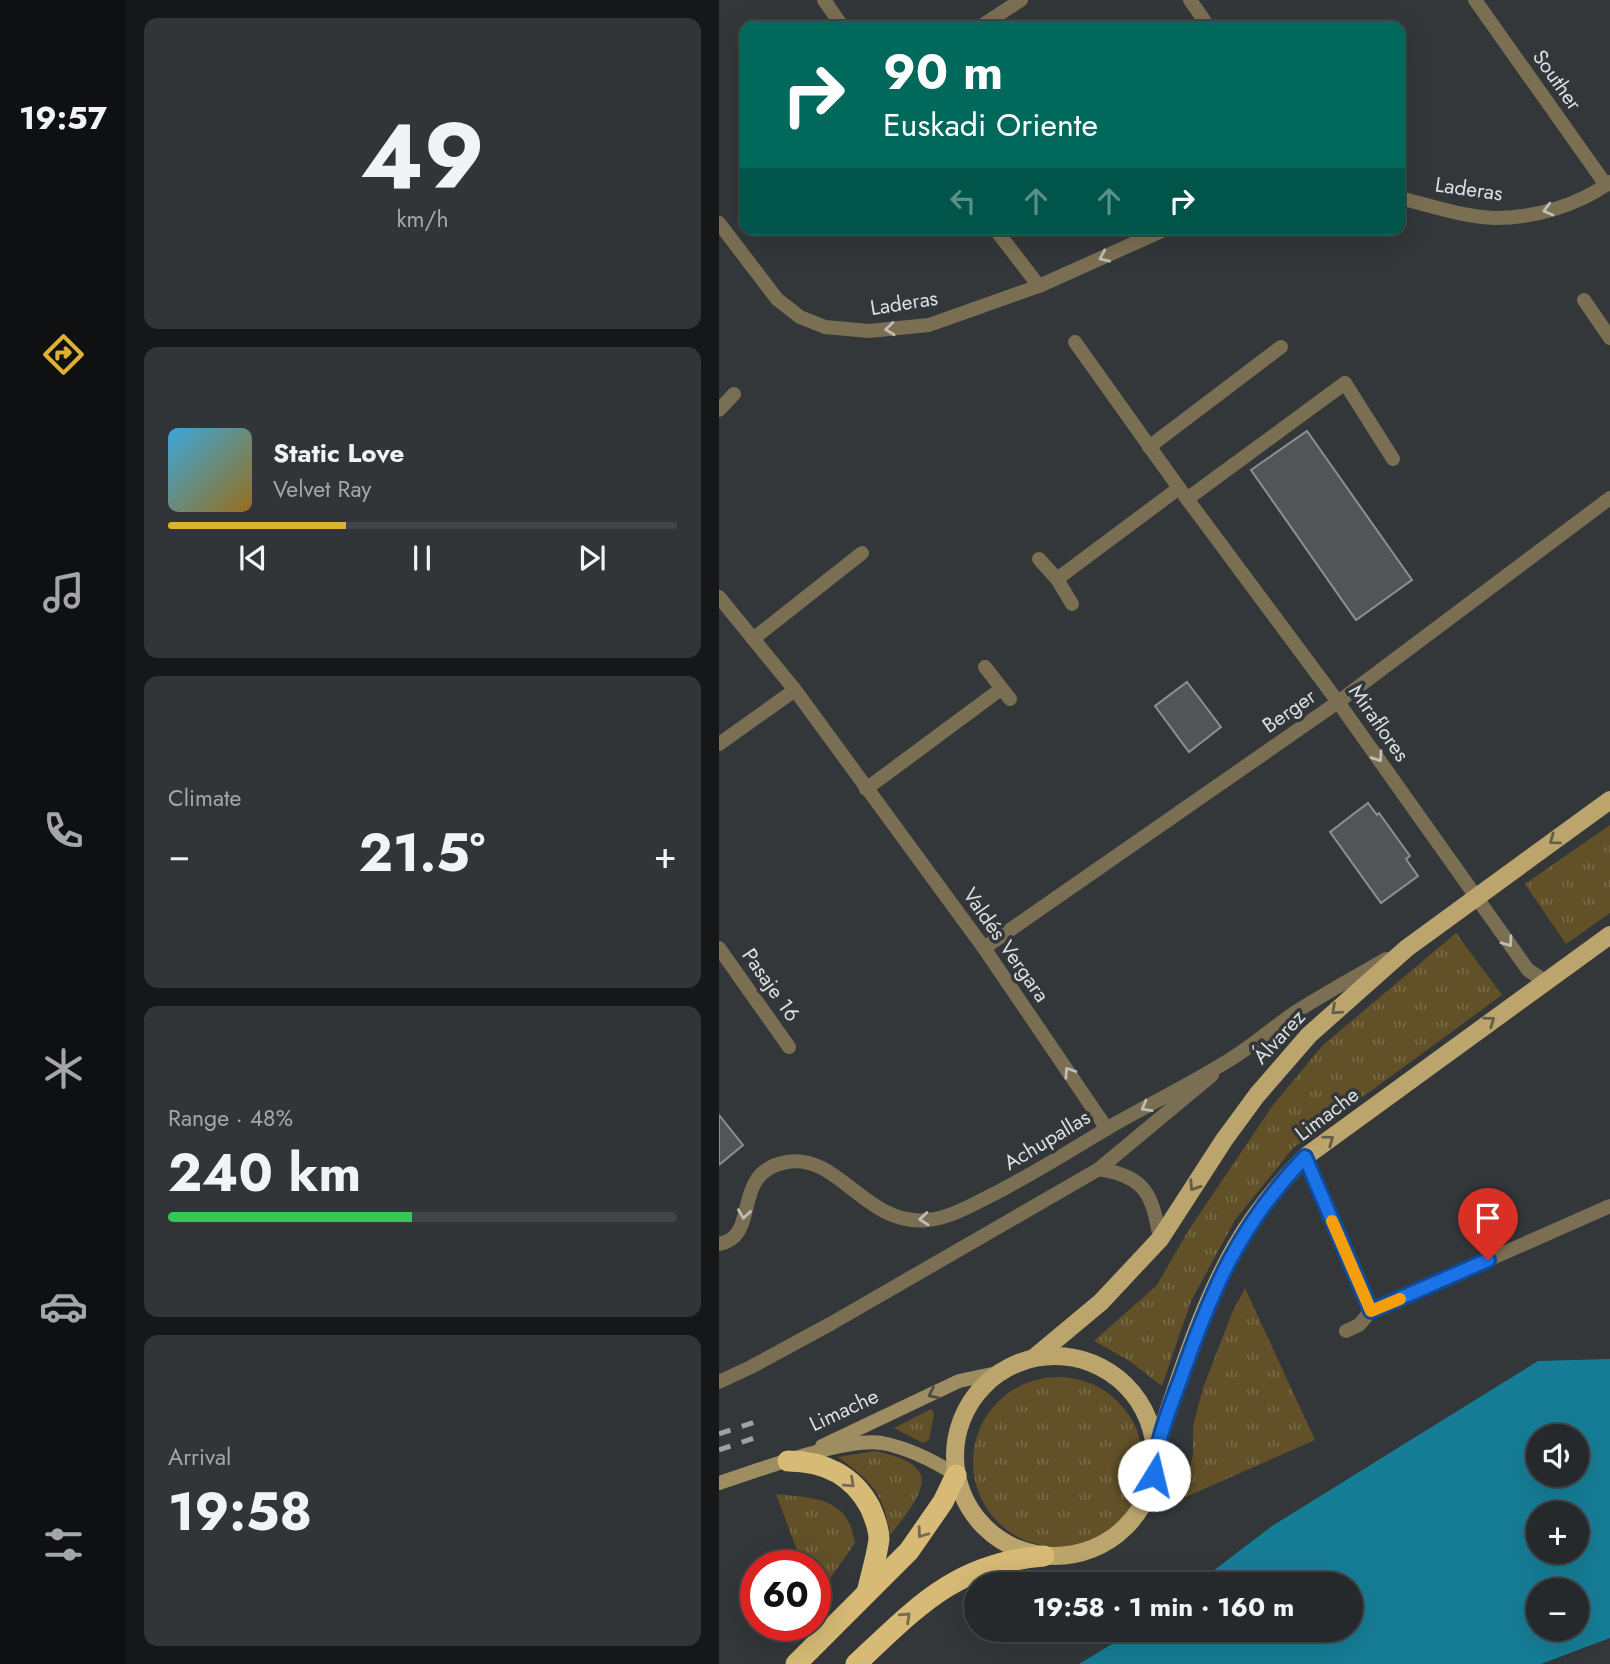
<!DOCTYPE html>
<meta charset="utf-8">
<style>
:root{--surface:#26292b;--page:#323537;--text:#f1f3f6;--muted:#a4a6a9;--line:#424547;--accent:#deb133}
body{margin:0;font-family:Jost,sans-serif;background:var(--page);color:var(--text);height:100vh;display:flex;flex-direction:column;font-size:26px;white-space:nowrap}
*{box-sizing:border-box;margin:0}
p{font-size:23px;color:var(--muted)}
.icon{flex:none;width:38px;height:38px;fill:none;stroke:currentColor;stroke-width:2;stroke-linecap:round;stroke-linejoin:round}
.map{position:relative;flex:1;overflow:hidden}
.sheet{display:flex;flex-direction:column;gap:18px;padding:18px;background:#151718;width:593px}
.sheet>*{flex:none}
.top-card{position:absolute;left:21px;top:21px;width:665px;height:214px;border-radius:14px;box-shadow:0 7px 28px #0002,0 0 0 2px var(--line);background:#00695c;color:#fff;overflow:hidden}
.fabs{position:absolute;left:807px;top:1424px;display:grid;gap:14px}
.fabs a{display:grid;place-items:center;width:63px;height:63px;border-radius:50%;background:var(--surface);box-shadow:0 7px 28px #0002,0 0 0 2px var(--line);font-size:35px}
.speed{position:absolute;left:21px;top:1550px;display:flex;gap:14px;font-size:35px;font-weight:700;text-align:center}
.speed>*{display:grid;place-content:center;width:91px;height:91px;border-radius:50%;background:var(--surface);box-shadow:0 7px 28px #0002,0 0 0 2px var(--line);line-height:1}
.speed .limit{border:10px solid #d22;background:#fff;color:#111}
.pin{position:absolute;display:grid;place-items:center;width:60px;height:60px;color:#fff;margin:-72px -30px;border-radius:50% 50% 50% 0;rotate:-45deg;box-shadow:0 0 7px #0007}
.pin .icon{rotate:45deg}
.me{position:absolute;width:77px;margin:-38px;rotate:9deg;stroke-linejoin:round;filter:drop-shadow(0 0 5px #0008)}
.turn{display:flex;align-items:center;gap:24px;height:147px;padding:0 28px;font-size:32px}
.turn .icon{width:91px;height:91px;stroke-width:2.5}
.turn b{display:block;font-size:49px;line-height:60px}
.lanes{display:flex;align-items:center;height:66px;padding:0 28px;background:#0003;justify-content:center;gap:35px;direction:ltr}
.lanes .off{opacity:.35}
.big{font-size:52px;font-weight:700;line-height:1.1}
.sheet .widget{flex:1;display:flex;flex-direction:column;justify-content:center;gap:10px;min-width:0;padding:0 24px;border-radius:14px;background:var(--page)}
.sheet .dial{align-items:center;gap:0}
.dial b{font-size:91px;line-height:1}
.song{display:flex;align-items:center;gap:21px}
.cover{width:84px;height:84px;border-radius:10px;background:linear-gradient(135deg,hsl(200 70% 55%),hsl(40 70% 35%))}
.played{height:7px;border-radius:4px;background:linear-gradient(90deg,var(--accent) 35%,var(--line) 35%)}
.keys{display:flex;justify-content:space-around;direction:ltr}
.heat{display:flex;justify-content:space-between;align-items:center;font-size:38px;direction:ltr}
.charge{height:10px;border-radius:5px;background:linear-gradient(90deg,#34c759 48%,var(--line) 0)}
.trip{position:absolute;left:245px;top:1572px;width:399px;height:70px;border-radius:35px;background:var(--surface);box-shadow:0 7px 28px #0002,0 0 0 2px var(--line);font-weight:700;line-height:70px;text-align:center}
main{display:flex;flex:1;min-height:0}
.menu{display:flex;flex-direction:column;width:126px;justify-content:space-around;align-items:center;background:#0f1011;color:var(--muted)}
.menu .icon{width:49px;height:49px}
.menu .active{color:var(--accent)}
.menu b{font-size:32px;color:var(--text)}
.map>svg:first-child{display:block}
.grass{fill:url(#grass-tufts)}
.water{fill:#167d96;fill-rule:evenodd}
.building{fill:#515557;stroke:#8b9092;stroke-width:2}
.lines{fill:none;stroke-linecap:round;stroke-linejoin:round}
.service{stroke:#7a6e53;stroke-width:14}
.minor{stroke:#7a6e53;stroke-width:14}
.tertiary{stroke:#7a6e53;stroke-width:14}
.secondary{stroke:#9f8d62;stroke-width:14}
.primary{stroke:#bca56c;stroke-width:18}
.motorway{stroke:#d6ba75;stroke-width:21}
.rail{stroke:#9fa2a4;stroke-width:5;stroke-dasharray:12 12;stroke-linecap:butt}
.oneway{stroke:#bfbdb6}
.oneway2{stroke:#635e4b}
.oneway3{stroke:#4e4c43}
.oneway4{stroke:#746b51}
.route-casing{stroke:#114b97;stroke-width:18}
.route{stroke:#1a73e8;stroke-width:12}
.slow{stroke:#f59e0b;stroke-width:12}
.labels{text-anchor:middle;stroke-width:7;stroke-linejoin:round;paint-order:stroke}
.street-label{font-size:21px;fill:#dcdfe0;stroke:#333739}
</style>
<main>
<nav class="menu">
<b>19:57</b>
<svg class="icon active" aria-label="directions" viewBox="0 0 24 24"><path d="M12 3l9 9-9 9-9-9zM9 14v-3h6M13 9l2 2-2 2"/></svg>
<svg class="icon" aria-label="music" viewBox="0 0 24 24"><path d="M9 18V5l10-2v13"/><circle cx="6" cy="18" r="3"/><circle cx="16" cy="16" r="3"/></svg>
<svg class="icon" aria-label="phone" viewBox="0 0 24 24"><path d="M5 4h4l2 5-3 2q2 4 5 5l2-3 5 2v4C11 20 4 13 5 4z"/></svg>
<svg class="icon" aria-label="climate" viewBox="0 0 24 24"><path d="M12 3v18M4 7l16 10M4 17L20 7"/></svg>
<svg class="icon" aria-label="car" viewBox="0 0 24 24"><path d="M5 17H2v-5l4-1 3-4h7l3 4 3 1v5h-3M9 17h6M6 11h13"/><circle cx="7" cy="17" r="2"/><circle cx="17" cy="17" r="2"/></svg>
<svg class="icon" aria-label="filters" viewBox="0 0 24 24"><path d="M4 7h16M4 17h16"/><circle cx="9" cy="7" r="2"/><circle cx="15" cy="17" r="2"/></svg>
</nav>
<section class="sheet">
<div class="widget dial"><b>49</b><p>km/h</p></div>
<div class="widget">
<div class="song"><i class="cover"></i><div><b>Static Love</b><p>Velvet Ray</p></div></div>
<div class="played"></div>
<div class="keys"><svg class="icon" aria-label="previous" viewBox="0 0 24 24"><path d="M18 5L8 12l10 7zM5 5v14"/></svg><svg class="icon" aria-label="pause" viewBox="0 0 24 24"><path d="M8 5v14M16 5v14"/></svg><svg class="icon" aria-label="next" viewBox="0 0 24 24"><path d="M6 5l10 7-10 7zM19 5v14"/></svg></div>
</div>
<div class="widget"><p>Climate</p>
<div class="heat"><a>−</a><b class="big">21.5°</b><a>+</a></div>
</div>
<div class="widget"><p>Range · 48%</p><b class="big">240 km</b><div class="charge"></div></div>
<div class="widget"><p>Arrival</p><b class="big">19:58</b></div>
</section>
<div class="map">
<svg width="891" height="1664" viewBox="0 0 891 1664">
<defs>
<pattern id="grass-tufts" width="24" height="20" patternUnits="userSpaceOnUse" patternTransform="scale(1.75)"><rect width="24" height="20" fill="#625128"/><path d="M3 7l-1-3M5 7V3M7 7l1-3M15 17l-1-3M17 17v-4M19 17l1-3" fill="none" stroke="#786a47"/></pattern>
</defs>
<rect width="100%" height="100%" fill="#333739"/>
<g class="grass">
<path d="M 891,825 L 891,913 L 847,944 L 806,884 Z"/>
<path d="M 737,933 L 783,995 L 574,1148 L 516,1220 L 472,1301 L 443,1386 L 409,1360 L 375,1341 L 438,1285 L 469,1231 L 554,1105 L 604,1045 Z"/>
<path d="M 526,1288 L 596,1440 L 462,1499 L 474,1456 L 474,1426 L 484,1388 L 513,1313 Z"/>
<circle cx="339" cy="1462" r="85"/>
<path d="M 212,1409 L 215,1414 L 210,1440 L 204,1443 L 175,1428 Z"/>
<path d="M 157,1451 C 171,1455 193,1459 201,1473 C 210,1490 181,1522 171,1535 C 165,1493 152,1481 119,1457 Z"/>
<path d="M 57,1494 C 80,1497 117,1496 129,1521 C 133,1527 134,1536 136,1543 L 97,1598 L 96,1566 L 84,1566 Z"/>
</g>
<path class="water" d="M 891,1359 L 891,1638 L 822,1664 L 360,1664 L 418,1629 L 632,1629 L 632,1584 L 477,1584 L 553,1526 L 819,1361 ZM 819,1437 L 858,1437 L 858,1475 L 819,1475 ZM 819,1514 L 858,1514 L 858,1552 L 819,1552 ZM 819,1591 L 858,1591 L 858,1629 L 819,1629 Z"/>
<g class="building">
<path d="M 588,431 L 693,580 L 637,620 L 532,470 Z"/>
<path d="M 468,682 L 502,727 L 470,752 L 436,706 Z"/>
<path d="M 649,803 L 658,815 L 660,813 L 691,856 L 687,859 L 699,876 L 662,903 L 611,832 Z"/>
<path d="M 0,1115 L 24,1145 L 0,1165 Z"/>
</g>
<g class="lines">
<g class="service">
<path d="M 468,499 L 626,383 L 674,459"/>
<path d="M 380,1169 C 428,1177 433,1195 441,1239"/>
<path d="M 0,1382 L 32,1367 L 113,1323 L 380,1169 L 493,1075"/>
</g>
<g class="minor">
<path d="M 105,0 L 123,26"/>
<path d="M 471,0 L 489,26"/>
<path d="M 756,0 L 887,185"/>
<path d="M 262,26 L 302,0"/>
<path d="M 681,198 C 712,206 745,217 777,218 C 816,218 860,205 891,182"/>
<path d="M 0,223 L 58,299 L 81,317 L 106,327 L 150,331 L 210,325 L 320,286 L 447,229"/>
<path d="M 276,229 L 320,286"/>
<path d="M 865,300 L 891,338"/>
<path d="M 356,342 L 460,488 L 619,702 L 809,970 L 826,981"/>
<path d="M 0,410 L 15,394"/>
<path d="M 430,447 L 562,347"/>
<path d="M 320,559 L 338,579 L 353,604"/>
<path d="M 338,579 L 460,488"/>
<path d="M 0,597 L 76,690 L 265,948 L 388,1129"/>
<path d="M 34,639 L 143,553"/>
<path d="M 266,667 L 291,699"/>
<path d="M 0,744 L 76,690"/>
<path d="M 147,789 L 282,689"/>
<path d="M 0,948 L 70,1047"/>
<path d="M 265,948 L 619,702 L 891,498"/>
<path d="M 586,1157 L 651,1312"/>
<path d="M 627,1331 L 640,1325 L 651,1312 L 891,1206"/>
</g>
<path class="tertiary" d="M 0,1244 C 43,1236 10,1172 68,1162 C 120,1153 147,1227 209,1220 C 228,1218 247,1208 263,1200 C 306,1179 346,1154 387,1129 C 427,1106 468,1086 507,1062 C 533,1047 555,1026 580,1010 C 608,992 638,976 667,959"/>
<g class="secondary">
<path d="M 103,1446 L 240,1381 L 278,1373"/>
<path d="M 0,1483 C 38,1471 126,1437 163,1443 C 189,1448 215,1461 237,1475"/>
</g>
<g class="primary">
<circle cx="336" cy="1456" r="100"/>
<path d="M 316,1357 L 382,1302 L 441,1239 L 505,1140 L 538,1095 L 590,1035 L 688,948 L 891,800"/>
<path d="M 436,1450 C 460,1382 481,1309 517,1246 C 536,1213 560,1184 586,1157 L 891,935"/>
</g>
<g class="motorway">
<path d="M 69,1461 C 104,1461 134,1475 151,1507 C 155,1516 160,1528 160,1539 C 158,1556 152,1575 148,1593"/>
<path d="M 77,1664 L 190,1551 L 224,1502 L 237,1475"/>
<path d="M 137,1664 C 198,1607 237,1563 325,1556"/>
</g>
<g class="rail">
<path d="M 0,1434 L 36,1422"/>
<path d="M 0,1450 L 41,1436"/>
</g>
</g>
<defs><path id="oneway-chevron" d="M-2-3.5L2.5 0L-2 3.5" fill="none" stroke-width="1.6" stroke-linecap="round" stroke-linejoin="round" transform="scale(1.75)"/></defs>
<g class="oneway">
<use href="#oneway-chevron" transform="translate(829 210) rotate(165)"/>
<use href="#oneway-chevron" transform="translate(385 257) rotate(156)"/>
<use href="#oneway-chevron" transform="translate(171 329) rotate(174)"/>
<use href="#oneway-chevron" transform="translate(659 757) rotate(55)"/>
<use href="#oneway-chevron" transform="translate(789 942) rotate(54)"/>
<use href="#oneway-chevron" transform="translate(350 1072) rotate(-124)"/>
<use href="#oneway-chevron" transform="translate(427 1107) rotate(151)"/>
<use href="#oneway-chevron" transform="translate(25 1214) rotate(98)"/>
<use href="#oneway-chevron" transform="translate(205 1219) rotate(175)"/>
</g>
<g class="oneway2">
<use href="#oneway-chevron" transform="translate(835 840) rotate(144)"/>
<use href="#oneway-chevron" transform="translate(617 1010) rotate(138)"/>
<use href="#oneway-chevron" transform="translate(771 1021) rotate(-36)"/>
<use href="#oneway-chevron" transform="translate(610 1140) rotate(-36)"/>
<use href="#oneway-chevron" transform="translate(475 1186) rotate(123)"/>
</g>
<use class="oneway3" href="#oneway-chevron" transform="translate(214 1394) rotate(154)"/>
<g class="oneway4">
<use href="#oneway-chevron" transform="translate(131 1483) rotate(42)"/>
<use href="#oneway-chevron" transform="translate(203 1533) rotate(126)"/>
<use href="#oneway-chevron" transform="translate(187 1617) rotate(-43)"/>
</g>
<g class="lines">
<g class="route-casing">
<path id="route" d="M 435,1475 C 437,1441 450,1410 462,1378 C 493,1289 520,1226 586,1157 L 652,1311 L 769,1260"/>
</g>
<use href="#route" class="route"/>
<path class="slow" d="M 613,1221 L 652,1311 L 681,1299"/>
</g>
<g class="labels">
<g class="street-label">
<text transform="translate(838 80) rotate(55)" y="7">Souther</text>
<text transform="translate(750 189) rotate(8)" y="7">Laderas</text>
<text transform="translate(185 303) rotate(-9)" y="7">Laderas</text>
<text transform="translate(570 711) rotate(-35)" y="7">Berger</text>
<text transform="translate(660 723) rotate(55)" y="7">Miraflores</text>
<text transform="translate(287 945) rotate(55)" y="7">Valdés Vergara</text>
<text transform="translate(52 985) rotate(55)" y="7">Pasaje 16</text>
<text transform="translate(560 1037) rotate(-47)" y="7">Álvarez</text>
<text transform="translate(608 1114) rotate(-37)" y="7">Limache</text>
<text transform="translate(328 1140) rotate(-31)" y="7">Achupallas</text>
<text transform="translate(125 1410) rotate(-25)" y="7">Limache</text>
</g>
</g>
</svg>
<div class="fabs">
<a><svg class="icon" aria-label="sound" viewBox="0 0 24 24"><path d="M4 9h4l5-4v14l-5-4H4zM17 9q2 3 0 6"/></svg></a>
<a>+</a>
<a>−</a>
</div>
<div class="speed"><div class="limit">60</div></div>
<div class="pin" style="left:769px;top:1260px;background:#d93025"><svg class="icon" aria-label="arrive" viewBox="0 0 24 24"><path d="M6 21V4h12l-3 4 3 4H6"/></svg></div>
<svg class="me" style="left:435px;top:1475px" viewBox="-20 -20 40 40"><circle r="19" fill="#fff"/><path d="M0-13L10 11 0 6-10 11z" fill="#1a73e8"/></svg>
<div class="trip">19:58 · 1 min · 160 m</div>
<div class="top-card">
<div class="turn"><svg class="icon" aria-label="right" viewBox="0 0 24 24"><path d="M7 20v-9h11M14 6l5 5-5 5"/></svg><div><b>90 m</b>Euskadi Oriente</div></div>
<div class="lanes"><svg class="icon off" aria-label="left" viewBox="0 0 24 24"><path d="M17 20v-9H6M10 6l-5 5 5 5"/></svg><svg class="icon off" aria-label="ahead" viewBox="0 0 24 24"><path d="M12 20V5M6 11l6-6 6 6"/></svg><svg class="icon off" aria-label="ahead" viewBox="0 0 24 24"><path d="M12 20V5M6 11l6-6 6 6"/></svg><svg class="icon" aria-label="right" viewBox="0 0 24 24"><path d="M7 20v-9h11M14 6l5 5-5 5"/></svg></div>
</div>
</div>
</main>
